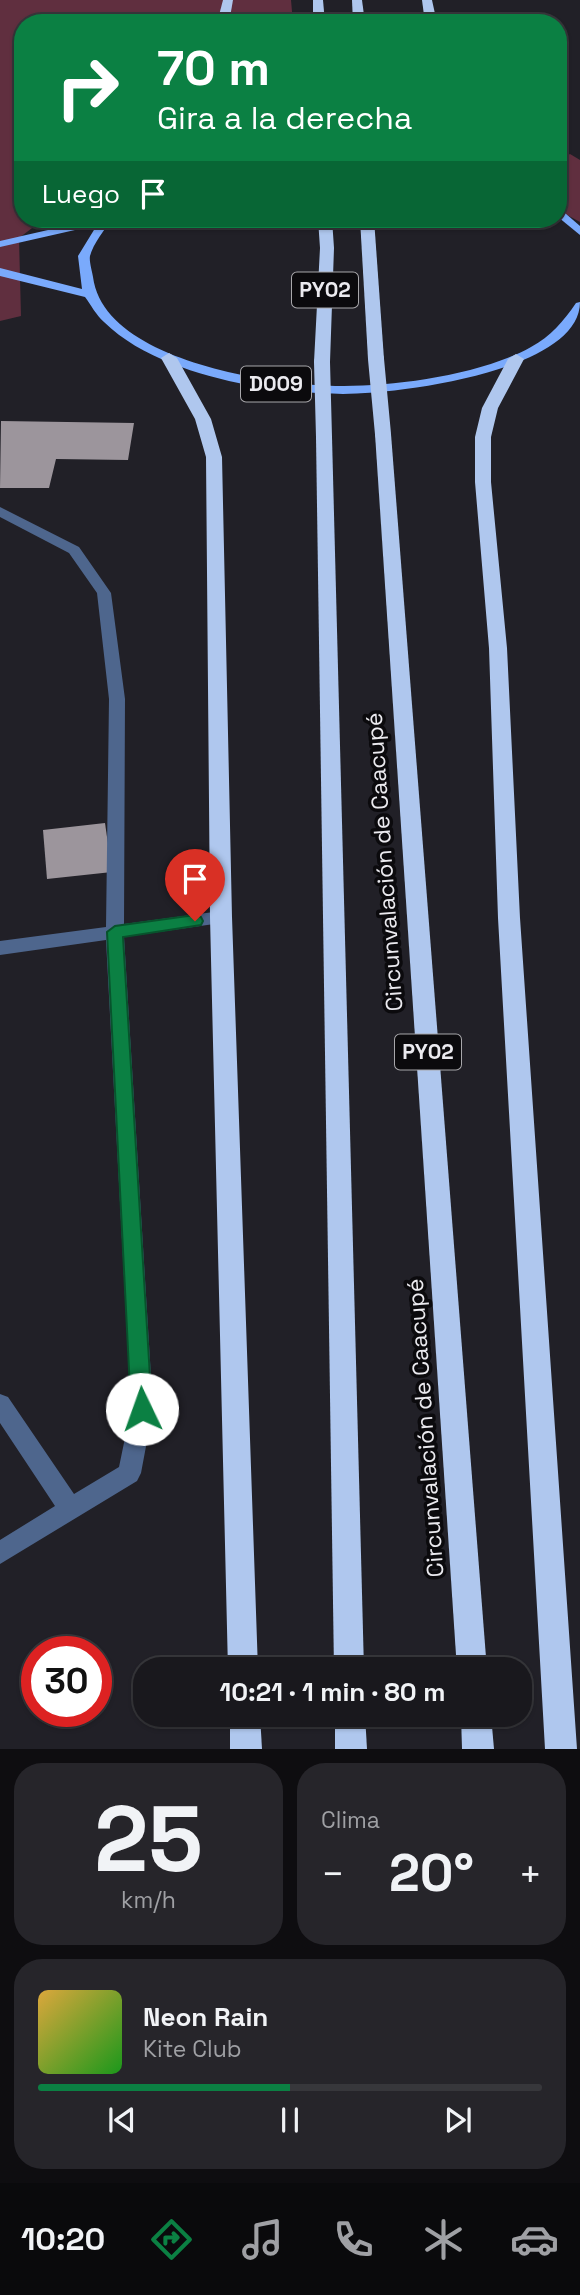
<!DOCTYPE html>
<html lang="es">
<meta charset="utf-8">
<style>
:root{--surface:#19181d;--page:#26252a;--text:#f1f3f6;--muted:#9fa0a4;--line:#37373b;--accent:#0b8043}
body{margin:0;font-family:"Space Grotesk",sans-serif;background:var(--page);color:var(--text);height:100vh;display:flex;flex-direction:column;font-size:26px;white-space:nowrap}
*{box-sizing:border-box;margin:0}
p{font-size:23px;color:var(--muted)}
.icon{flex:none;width:38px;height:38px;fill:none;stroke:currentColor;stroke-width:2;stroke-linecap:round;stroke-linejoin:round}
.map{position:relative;height:1749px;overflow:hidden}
.drawer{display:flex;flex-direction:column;gap:14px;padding:14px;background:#0e0d10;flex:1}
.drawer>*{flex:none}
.banner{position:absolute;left:14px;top:14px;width:553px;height:214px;border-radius:28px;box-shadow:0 2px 5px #0004,0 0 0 2px var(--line);background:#0b8043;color:#fff;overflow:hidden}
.speed{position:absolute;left:21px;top:1636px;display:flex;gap:14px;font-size:35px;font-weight:700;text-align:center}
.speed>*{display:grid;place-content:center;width:91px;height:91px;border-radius:50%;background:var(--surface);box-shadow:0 2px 5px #0004,0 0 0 2px var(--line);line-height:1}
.speed .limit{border:10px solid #d22;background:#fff;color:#111}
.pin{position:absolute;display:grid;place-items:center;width:60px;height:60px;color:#fff;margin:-72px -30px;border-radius:50% 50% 50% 0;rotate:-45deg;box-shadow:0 0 7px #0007}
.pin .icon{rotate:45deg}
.me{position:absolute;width:77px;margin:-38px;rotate:357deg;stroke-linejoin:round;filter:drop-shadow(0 0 5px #0008)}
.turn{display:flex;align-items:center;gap:24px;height:147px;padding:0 28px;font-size:32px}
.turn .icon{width:91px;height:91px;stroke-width:2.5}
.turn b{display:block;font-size:49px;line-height:60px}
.then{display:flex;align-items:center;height:66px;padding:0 28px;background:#0003;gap:14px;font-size:26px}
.big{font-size:52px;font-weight:700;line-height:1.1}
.drawer .widget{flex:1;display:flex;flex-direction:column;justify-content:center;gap:10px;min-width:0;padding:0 24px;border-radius:28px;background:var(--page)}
.drawer .dial{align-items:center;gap:0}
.dial b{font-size:91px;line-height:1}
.song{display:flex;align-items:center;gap:21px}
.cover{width:84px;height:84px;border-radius:10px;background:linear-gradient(135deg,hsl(40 70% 55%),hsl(120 70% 35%))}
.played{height:7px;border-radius:4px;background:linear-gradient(90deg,var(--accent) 50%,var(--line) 50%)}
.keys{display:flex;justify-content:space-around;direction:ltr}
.heat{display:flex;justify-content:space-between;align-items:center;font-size:38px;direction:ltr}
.drawer .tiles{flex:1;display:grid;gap:14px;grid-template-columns:1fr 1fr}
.widget:last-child{grid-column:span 2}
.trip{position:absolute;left:133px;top:1657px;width:399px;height:70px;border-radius:28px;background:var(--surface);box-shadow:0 2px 5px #0004,0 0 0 2px var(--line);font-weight:700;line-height:70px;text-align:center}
.tab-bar{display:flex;height:112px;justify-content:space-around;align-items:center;background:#0a0a0c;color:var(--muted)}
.tab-bar .icon{width:49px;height:49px}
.tab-bar .current{color:var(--accent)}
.tab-bar b{font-size:32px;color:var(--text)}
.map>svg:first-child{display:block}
.green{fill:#602f3f}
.building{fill:#9c959c}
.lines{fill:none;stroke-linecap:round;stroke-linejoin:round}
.minor{fill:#4e668d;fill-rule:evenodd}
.major{fill:#7aaafc;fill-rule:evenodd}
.highway{fill:#afc7ee;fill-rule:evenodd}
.highway-bridge{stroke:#afc7ee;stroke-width:16}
.route{fill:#0b8043;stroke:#07532c;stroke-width:2}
.labels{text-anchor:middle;stroke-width:7;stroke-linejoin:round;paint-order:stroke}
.shield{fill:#0b0a0d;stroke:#a8a7ab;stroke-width:2}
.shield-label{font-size:21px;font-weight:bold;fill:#ebeaef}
.street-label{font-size:23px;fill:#ebeaef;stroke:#0b0a0d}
</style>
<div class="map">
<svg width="580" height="1749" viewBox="0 0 580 1749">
<rect width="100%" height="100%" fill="#212027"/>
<g class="green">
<path d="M 0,0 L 291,0 L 293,23 L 23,23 L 23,219 L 44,219 L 19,238 L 21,316 L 0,321 Z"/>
<path d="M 570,154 L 580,160 L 580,222 L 558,210 L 558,161 Z"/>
</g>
<g class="building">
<path d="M 1,421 L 134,423 L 128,460 L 56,459 L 49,488 L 0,488 Z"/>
<path d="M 105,823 L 112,872 L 47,879 L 43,830 Z"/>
</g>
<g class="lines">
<path class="minor" d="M 0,507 L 79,547 L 111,593 L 125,699 L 124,924 L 221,911 L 227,912 L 230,917 L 227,922 L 221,923 L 124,937 L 153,1409 L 141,1473 L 137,1481 L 0,1564 L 0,1540 L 55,1506 L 0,1423 L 0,1394 L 8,1397 L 74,1494 L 119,1467 L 131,1409 L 106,940 L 0,955 L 0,941 L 106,927 L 109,699 L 97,593 L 69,553 L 0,517 Z"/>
<g class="major">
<path d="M 558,207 L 580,226 L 580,235 L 558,217 Z"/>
<path d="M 96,219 L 112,219 C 105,229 93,244 90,256 C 89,261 92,271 93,277 C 104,362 275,386 344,386 C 399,386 483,374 531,347 C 551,336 563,322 576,303 L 580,302 C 580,372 396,394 343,394 C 313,393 277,392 248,385 C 198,375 141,358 104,322 C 96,315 91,305 85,297 L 0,276 L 0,268 L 82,289 L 78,256 L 97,225 L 0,247 L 0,241 Z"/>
</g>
<g class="highway">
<path d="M 223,0 L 233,0 L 229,23 L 217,23 Z"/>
<path d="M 313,0 L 323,0 L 325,23 L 313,23 Z"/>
<path d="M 352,0 L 362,0 L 365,23 L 353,23 Z"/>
<path d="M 422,0 L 432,0 L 437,23 L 425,23 Z"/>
<path d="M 318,219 L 332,219 L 334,248 L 330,362 L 322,367 L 314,362 L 320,248 Z"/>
<path d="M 360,219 L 374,219 L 384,359 L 376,364 L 368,359 Z"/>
<path d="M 169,353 L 177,358 L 211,419 L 222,457 L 232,917 L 258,1670 L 228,1670 L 210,917 L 206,457 L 195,419 L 161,358 Z"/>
<path d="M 516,354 L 524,359 L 498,408 L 491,437 L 491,482 L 507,648 L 520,918 L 577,1749 L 545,1749 L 498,918 L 489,648 L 475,482 L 475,437 L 482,408 L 508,359 Z"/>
<path d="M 383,429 L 391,434 L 487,1670 L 457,1670 L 375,434 Z"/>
<path d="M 324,432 L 332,437 L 364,1670 L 334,1670 L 316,437 Z"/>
<path d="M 230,1715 L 260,1715 L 262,1749 L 230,1749 Z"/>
<path d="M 335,1715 L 365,1715 L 367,1749 L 335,1749 Z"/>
<path d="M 461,1715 L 491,1715 L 494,1749 L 462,1749 Z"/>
</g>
<g class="highway-bridge">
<path d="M 376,359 L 383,434"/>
<path d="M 322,362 L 324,437"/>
</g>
</g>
<path class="route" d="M 195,915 L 201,917 L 203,921 L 201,925 L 123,937 L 152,1409 L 149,1415 L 142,1418 L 134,1415 L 131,1409 L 107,932 L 115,926 Z"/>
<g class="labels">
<g class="shield">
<rect x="292" y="272.5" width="66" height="35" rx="5"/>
<rect x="241" y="366.5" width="70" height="35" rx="5"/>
<rect x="395" y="1034.5" width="66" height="35" rx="5"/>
</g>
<g class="shield-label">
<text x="325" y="297">PY02</text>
<text x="276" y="391">D009</text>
<text x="428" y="1059">PY02</text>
</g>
<g class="street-label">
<text transform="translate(384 862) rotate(-94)" y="8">Circunvalación de Caacupé</text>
<text transform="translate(425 1428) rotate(-94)" y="8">Circunvalación de Caacupé</text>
</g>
</g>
</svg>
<div class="speed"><div class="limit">30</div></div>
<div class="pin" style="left:195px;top:921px;background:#d93025"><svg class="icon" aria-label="arrive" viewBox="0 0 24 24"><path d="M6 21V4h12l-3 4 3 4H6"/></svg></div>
<svg class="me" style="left:142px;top:1409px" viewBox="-20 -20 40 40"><circle r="19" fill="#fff"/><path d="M0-13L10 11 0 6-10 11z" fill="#0b8043"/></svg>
<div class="trip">10:21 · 1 min · 80 m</div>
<div class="banner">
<div class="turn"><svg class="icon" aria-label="right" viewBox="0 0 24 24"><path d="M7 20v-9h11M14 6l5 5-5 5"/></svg><div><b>70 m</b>Gira a la derecha</div></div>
<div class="then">Luego<svg class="icon" aria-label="arrive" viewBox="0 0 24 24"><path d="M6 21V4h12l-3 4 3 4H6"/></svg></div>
</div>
</div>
<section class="drawer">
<div class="tiles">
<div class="widget dial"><b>25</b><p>km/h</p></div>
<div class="widget"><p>Clima</p>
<div class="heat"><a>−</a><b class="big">20°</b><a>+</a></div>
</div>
<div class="widget">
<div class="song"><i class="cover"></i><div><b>Neon Rain</b><p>Kite Club</p></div></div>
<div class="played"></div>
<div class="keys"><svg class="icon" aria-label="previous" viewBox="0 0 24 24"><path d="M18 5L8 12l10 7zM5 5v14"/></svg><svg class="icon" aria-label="pause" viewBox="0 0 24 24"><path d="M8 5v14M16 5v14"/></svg><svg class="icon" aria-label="next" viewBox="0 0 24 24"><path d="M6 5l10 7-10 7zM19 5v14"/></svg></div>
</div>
</div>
</section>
<nav class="tab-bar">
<b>10:20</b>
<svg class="icon current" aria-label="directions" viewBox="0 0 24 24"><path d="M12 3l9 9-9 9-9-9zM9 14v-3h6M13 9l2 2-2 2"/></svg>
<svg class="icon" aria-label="music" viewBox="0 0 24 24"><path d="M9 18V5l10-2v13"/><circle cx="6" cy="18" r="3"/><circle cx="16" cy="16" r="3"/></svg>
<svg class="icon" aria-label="phone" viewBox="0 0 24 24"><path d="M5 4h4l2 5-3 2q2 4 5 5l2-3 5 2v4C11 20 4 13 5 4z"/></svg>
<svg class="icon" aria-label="climate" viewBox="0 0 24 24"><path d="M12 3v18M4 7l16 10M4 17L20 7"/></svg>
<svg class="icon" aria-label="car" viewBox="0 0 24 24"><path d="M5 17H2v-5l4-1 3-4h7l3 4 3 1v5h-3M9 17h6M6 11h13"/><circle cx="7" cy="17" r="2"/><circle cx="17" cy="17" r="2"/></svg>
</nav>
